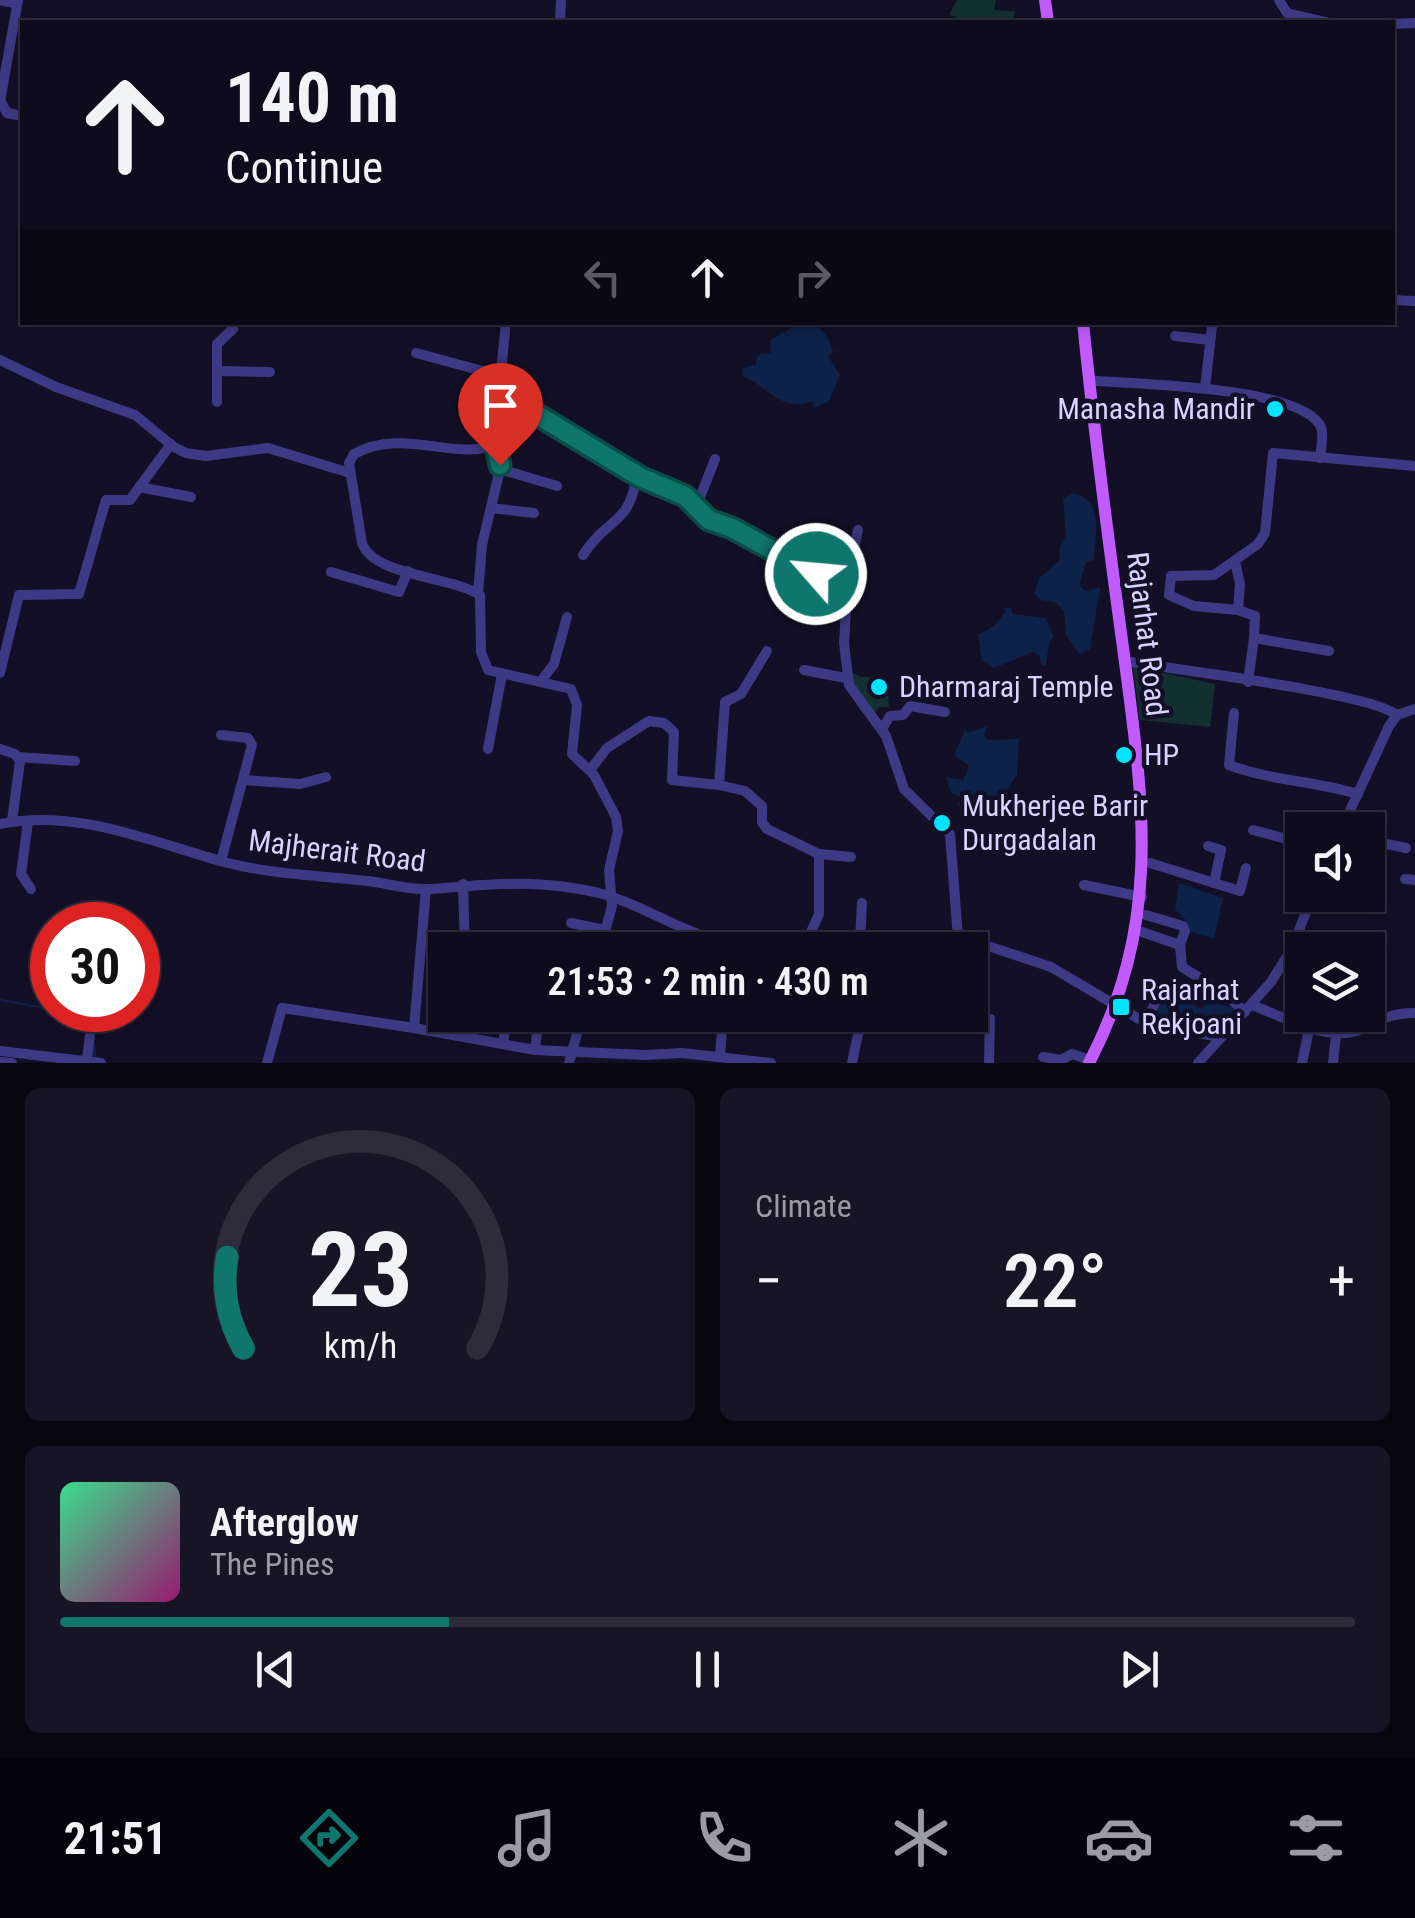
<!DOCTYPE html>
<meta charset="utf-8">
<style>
:root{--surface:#0e0b1c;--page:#171425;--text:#f1f3f6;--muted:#9b9ba3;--line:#2e2b3b;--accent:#0f766e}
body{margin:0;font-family:"Roboto Condensed",sans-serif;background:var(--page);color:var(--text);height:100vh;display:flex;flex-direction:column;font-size:38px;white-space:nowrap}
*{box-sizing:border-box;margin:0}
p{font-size:32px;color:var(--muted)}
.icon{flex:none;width:55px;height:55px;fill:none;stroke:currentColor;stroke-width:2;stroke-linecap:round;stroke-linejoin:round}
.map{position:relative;height:1063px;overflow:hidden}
.details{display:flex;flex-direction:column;gap:25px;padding:25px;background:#08060f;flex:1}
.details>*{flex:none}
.hud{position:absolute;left:20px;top:20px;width:1375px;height:305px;border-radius:0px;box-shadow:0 5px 15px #0003,0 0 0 2px var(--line);background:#0e0b1c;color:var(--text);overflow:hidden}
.fabs{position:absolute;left:1285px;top:812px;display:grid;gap:20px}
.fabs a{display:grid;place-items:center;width:100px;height:100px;border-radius:0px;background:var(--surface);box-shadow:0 5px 15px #0003,0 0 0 2px var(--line);font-size:50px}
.speed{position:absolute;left:30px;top:902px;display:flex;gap:20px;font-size:50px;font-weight:700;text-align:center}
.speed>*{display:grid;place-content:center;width:130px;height:130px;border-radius:50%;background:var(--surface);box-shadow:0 5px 15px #0003,0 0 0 2px var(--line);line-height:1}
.speed .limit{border:15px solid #d22;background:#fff;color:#111}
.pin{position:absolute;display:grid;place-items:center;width:85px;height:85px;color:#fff;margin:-102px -42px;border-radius:50% 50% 50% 0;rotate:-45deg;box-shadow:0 0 10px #0007}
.pin .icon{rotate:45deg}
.me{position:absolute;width:110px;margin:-55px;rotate:297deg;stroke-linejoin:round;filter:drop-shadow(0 0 8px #0008)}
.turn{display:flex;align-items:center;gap:35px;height:210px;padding:0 40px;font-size:45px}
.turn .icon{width:130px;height:130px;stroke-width:2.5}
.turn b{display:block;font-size:70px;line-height:85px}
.lanes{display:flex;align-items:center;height:95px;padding:0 40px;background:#0003;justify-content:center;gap:50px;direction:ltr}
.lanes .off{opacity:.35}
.big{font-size:75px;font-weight:600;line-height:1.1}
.details .card{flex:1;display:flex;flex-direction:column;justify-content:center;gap:15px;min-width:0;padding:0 35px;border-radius:15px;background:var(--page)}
.details .dial{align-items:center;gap:0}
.dial svg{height:260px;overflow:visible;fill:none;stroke:var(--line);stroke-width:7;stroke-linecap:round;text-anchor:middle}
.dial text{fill:var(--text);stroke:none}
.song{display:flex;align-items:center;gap:30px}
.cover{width:120px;height:120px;border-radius:15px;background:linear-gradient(135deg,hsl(150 70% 55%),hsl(320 70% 35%))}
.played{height:10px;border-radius:5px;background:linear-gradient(90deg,var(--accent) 30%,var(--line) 30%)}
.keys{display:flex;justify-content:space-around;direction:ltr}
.heat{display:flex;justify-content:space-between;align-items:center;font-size:55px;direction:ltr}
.details .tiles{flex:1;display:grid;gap:25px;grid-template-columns:1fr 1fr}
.card:last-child{grid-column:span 2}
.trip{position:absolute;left:428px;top:932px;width:560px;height:100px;border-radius:0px;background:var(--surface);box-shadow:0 5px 15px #0003,0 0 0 2px var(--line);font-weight:600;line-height:100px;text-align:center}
.menu{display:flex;height:160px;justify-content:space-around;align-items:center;background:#06040b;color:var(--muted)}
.menu .icon{width:70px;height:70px}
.menu .selected{color:var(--accent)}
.menu b{font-size:45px;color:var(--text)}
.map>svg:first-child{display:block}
.green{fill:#12302f}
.water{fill:#0c2248}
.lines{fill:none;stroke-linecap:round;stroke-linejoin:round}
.stream{stroke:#0c2248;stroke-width:2.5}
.minor{stroke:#3d3a85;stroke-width:10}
.major{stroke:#c25bff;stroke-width:12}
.route-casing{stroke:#0a4d48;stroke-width:25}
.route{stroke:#0f766e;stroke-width:18}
.poi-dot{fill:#00e5ff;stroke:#130f26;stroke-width:4}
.labels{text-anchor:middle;stroke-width:9;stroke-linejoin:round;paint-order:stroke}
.poi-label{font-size:30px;fill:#d9d4ff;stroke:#130f26;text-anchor:start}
.street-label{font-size:30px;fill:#d9d4ff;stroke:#130f26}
</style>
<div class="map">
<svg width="1415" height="1063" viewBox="0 0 1415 1063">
<rect width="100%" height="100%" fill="#130f26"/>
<g class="green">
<path d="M 957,0 L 996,0 L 994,10 L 1015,11 L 1012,22 L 970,22 L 949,15 Z"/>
<path d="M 1133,666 L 1215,684 L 1210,727 L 1140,720 Z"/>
<path d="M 845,669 L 861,677 L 887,678 L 889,707 L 879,707 L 871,717 Z"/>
</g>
<g class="water">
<path d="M 800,323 C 820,323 828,333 833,352 L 828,356 L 840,375 L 829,401 L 814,408 L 812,401 C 781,414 767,385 742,376 L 743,368 L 755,365 L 758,355 L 771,353 L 770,340 Z"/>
<path d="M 1072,493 C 1106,497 1094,540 1094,560 L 1086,562 L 1079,585 L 1085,591 L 1100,588 L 1090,649 L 1079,654 L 1066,635 L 1064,611 L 1055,602 L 1040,600 L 1034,593 L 1039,578 L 1060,560 L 1059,549 L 1066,535 L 1063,499 Z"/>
<path d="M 1003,608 L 1011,608 L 1013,614 L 1045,618 L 1054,637 L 1049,643 L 1046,665 L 1042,666 L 1039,655 L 1033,652 L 994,668 L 982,661 L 978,635 L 994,626 L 1006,611 Z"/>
<path d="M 988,726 L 984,735 L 988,740 L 1019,739 L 1017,775 L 990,815 L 974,814 L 959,807 L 958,802 L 964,800 L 951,792 L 946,777 L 963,780 L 969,766 L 954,755 L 966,728 L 967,733 Z"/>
<path d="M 1179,883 L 1223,898 L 1214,939 L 1185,930 L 1186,920 L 1175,909 Z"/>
<path d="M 1177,997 L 1202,1009 L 1208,1001 L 1236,1008 L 1213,1033 L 1150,1021 L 1159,1000 Z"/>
</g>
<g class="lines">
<g class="stream">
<path d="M 0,1000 L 52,1009"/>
<path d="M 56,1010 L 85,1032"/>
<path d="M 94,1045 L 95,1056"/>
</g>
<g class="minor">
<path d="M 0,0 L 17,4"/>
<path d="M 1279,0 L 1287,13 L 1326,22"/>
<path d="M 560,22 L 561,0"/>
<path d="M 1392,24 L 1415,23"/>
<path d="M 0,102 L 18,0"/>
<path d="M 1,102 L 7,113 L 22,116"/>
<path d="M 1392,300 L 1415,301"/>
<path d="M 1175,336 L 1210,340"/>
<path d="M 416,353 L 501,376"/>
<path d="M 0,360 L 56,387 L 135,415 L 174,447 L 186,453 L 206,456 L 268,448 L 350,473"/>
<path d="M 217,371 L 270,372"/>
<path d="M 1097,381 C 1139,384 1302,387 1321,427 C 1324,434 1321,449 1320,458"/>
<path d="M 1205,388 L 1212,326"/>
<path d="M 504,399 L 531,411 L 640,477 L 685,496 L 709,520 L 732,528 L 847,593 L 844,643 L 849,685 L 886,736 L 904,789 L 950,834 L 958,938"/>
<path d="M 217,402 L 217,344 L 233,329 L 234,322"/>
<path d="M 496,445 C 452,461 403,427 354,454 L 349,463 L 362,543 C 373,576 451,576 480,595 L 481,652 L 488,670 L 571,689 L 577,705 L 572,754 L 594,775 L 616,817 L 618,831 L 609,870 L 612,906 L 600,950"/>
<path d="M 500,469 L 557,486"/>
<path d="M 139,487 L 191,497"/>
<path d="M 697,505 L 715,459"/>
<path d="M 491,508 L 534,513"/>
<path d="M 583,555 C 608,516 629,527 637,475"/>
<path d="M 1235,561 L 1240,584 L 1238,610 L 1194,606 L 1169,595 L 1171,576 L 1214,575 L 1258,544 L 1265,533 L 1273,453 L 1415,466"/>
<path d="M 331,572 L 399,592 L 408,571"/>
<path d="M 840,586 L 848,577 L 858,530"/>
<path d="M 478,594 L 482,545 L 500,469 L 496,445 L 504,399 L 501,372 L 506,322"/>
<path d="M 1238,610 L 1255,616 L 1254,638 L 1329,651"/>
<path d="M 767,651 L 741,694 L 725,702 L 719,785 L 745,791 L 762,806 L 762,822 L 767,829 L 819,854 L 819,914 L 811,932 L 810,950"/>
<path d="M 1131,662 C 1177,670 1370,693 1397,715"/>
<path d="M 804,670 L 846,678"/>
<path d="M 0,673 L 19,595 L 79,594 L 106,500 L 130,500 L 171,444"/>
<path d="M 541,681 L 554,664 L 567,617"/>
<path d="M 1248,682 L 1254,638"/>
<path d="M 1234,713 L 1229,765 C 1272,781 1315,781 1358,794"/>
<path d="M 882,729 L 890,716 L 903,715 L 910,706 L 945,712"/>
<path d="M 221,735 L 248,738 L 252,745 L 221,861"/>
<path d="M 0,749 L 15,754 L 20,761 L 12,821"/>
<path d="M 488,749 L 502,674"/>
<path d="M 18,757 L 75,761"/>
<path d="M 590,770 L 607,748 L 649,721 L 664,723 L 674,732 L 672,780 L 719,785"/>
<path d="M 244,780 L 300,784 L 326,777"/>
<path d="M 28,822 L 21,874 L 31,889"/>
<path d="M 0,824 C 76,808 152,842 224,862 C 274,875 317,875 367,881 C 387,883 407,890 428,889 C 492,885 528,878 595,892 C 642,903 683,935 730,943 L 964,938 L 1051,967 L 1144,1022 L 1219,1037"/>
<path d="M 1253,830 L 1302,843"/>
<path d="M 1341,830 L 1389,726 L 1397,715 L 1415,709"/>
<path d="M 1368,840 L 1406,848"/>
<path d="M 1208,846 L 1221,850 L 1214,883"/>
<path d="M 819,854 L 851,857"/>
<path d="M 1150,863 L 1240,891 L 1246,868"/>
<path d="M 1405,879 L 1415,880"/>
<path d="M 463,884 L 465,950"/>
<path d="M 1084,885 L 1142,897"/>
<path d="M 426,889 L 414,1028 L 535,1050 L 646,1055 L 682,1053 L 771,1063"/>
<path d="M 1146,915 L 1183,926 L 1185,931 L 1180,945"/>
<path d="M 571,923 L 605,930"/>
<path d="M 1142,932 L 1180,945 L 1182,967 L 1224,993 L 1245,1012"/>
<path d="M 860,941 L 862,903"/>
<path d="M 1252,1005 C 1282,1016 1325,1041 1356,1031 C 1381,1023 1384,1013 1415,1013"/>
<path d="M 966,1015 L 990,1019 L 989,1063"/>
<path d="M 1147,1023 L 1158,994"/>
<path d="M 503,1044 L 507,1015"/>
<path d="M 535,1050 L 539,1015"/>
<path d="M 0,1051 L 101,1063"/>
<path d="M 720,1057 L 723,1015"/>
<path d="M 1043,1057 L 1061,1060 L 1072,1054 L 1090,1060"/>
<path d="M 87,1059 L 93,1010"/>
<path d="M 0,1062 L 12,1063"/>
<path d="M 267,1063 L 282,1008 L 414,1028"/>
<path d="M 569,1063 L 582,1015"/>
<path d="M 852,1063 L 862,1015"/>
<path d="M 1198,1063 L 1271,982 L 1291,950 L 1313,895"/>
<path d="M 1302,1063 L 1310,1025"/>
<path d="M 1333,1063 L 1336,1035"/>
</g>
<g class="major">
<path d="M 1045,0 L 1048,22"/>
<path d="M 1083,322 C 1094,433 1109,545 1124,655 C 1144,805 1162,922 1089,1063"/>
</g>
</g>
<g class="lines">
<g class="route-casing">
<path id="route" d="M 500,465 L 496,445 L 504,399 L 531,411 L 640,477 L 685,496 L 709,520 L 732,528 L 816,574"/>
</g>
<use href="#route" class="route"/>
</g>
<g class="poi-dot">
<circle cx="1275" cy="409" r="10"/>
<circle cx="879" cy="687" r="10"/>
<circle cx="1124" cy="755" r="10"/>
<circle cx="942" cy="823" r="10"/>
<rect x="1111" y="997" width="20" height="20" rx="5"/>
</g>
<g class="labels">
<g class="poi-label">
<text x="1255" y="419" text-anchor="end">Manasha Mandir</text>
<text x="899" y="697">Dharmaraj Temple</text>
<text x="1144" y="765">HP</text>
<text x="962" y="816">Mukherjee Barir<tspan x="962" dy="34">Durgadalan</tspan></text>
<text x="1141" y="1000">Rajarhat<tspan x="1141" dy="34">Rekjoani</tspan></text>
</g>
<g class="street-label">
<text transform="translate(1147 634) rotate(83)" y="10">Rajarhat Road</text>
<text transform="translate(337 851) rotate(7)" y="10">Majherait Road</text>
</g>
</g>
</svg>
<div class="fabs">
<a><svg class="icon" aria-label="sound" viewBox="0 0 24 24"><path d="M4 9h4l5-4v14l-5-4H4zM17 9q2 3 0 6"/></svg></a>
<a><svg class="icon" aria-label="layers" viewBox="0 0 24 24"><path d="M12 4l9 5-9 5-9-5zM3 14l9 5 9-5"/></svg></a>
</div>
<div class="speed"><div class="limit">30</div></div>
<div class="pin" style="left:500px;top:465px;background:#d93025"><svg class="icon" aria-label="arrive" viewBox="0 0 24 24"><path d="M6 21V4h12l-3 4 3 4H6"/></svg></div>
<svg class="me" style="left:816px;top:574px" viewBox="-20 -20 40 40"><circle r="17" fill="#0f766e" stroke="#fff" stroke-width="3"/><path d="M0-11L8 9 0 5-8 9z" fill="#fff"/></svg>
<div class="trip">21:53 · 2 min · 430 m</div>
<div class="hud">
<div class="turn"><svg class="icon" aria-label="ahead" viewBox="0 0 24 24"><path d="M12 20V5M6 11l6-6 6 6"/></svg><div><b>140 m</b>Continue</div></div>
<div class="lanes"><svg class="icon off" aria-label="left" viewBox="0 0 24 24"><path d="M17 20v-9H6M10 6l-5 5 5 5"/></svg><svg class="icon" aria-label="ahead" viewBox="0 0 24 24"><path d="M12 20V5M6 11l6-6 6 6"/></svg><svg class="icon off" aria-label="right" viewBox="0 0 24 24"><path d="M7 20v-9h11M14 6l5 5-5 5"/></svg></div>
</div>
</div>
<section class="details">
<div class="tiles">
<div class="card dial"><svg viewBox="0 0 100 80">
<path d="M14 69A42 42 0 1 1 86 69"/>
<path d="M14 69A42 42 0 0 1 9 41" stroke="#0f766e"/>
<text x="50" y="56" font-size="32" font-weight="700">23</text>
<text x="50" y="72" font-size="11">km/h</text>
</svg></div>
<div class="card"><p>Climate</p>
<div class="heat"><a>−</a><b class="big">22°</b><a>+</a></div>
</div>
<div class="card">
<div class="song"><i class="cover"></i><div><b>Afterglow</b><p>The Pines</p></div></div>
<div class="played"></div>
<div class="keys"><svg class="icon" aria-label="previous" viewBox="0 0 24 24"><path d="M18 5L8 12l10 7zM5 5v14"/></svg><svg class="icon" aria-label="pause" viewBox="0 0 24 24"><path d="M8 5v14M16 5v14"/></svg><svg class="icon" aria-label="next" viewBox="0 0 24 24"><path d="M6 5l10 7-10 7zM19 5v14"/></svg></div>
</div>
</div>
</section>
<nav class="menu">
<b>21:51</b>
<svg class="icon selected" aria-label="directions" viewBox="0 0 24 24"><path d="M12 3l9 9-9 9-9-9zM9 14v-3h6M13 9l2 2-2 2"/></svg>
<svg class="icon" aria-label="music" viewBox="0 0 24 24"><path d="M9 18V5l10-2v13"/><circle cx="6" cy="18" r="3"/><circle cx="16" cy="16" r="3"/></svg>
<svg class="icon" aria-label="phone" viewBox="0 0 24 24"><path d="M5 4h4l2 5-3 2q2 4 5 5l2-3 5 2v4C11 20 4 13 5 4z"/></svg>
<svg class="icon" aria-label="climate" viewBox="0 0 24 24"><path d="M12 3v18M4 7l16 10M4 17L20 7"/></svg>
<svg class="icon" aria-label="car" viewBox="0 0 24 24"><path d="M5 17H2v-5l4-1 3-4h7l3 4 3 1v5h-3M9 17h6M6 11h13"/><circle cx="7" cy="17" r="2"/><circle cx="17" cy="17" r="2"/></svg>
<svg class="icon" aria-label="filters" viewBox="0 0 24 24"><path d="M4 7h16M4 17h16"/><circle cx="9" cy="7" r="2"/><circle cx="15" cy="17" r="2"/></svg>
</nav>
